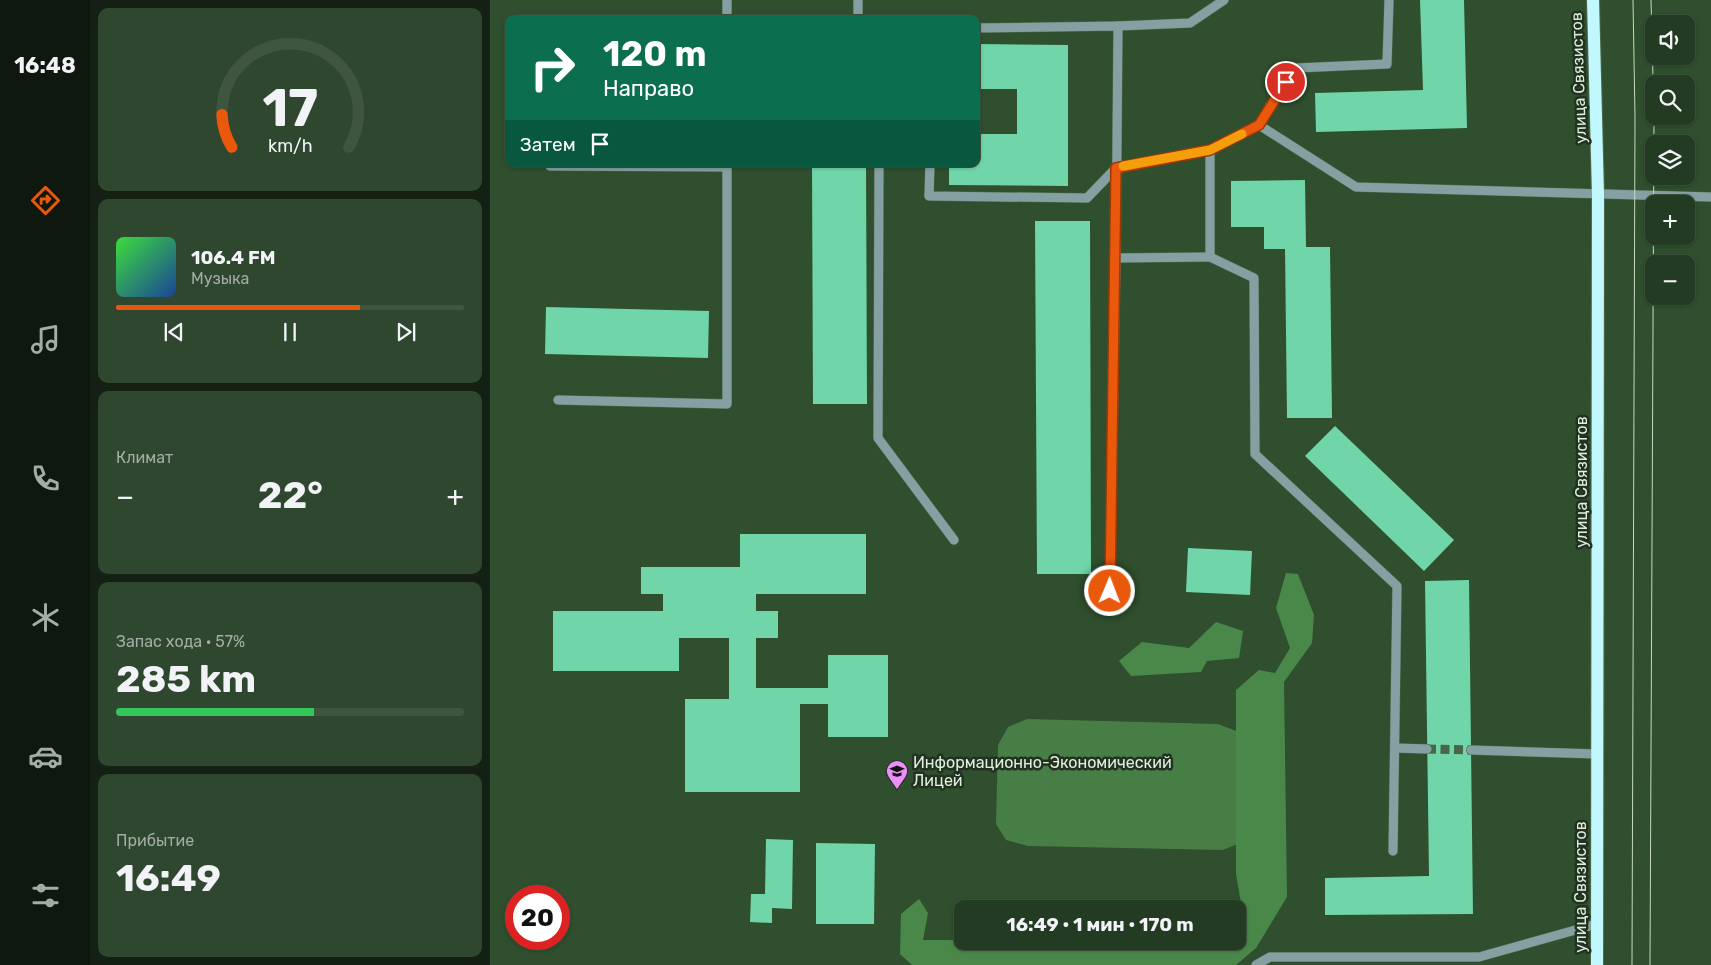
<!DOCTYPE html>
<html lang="ru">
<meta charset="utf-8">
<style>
:root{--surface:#233b22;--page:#2f462f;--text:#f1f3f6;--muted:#a3ada5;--line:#405540;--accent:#ea580c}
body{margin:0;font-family:Rubik,sans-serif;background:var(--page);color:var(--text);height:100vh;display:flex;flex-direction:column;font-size:19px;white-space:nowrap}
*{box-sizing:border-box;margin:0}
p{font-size:16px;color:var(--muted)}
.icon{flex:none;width:28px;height:28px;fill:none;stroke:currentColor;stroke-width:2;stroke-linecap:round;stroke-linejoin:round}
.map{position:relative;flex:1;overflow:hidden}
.sheet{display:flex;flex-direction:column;gap:8px;padding:8px;background:#132013;width:400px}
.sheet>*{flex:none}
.guide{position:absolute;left:15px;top:15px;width:475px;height:152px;border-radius:10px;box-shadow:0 1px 4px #0004,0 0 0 1px var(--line);background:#0b6e4f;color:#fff;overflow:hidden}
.controls{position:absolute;left:1155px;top:15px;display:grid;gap:10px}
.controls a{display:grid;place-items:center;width:50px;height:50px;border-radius:10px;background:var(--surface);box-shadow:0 1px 4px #0004,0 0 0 1px var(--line);font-size:25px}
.speed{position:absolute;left:15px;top:885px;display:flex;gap:10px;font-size:25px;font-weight:700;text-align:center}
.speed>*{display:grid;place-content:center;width:65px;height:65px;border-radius:50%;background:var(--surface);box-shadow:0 1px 4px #0004,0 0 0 1px var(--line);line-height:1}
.speed .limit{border:8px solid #d22;background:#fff;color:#111}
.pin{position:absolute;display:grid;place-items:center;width:42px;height:42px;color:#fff;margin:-21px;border:2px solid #fff;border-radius:50%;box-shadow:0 1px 5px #0007}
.me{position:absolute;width:55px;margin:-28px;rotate:1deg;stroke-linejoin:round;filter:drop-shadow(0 0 4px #0008)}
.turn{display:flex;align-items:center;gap:18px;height:105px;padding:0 15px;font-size:22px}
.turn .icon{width:65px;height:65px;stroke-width:2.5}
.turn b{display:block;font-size:35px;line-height:42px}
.then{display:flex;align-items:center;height:48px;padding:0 15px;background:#0003;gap:10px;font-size:19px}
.big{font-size:38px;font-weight:700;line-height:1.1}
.sheet .widget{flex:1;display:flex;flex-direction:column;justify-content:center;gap:8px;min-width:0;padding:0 18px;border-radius:10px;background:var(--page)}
.sheet .dial{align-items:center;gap:0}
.dial svg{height:130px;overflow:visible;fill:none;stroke:var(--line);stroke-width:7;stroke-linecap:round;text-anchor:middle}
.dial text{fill:var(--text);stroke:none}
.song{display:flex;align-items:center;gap:15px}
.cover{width:60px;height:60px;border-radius:8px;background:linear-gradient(135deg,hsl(120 70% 55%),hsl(220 70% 35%))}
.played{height:5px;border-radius:2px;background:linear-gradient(90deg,var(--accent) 70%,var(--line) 70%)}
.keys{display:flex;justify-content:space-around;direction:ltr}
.heat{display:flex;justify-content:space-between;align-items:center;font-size:28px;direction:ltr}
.charge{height:8px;border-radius:4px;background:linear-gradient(90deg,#34c759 57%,var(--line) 0)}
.trip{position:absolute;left:464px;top:900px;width:292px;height:50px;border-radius:10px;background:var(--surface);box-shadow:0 1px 4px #0004,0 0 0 1px var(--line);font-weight:700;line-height:50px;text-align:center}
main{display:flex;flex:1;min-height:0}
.menu{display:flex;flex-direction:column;width:90px;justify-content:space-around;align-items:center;background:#0e180e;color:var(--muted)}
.menu .icon{width:35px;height:35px}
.menu .selected{color:var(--accent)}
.menu b{font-size:22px;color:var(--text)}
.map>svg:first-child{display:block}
.green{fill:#477e46}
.forest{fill:#4a8849}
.building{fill:#70d5a9}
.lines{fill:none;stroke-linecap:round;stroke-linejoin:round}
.minor-tunnel{stroke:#496748;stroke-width:9;stroke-dasharray:9 4.5;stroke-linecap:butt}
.minor-casing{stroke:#4e6c4d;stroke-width:10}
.major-casing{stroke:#4e6c4d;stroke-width:14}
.minor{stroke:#85a0a2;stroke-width:9}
.major{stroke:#c0f8fe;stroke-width:12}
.tram{stroke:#c5d9c3;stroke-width:1}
.route-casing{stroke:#983908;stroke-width:12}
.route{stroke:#ea580c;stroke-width:9}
.slow{stroke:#f59e0b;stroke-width:9}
.labels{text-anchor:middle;stroke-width:5;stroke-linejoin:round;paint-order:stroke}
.street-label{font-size:16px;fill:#def1dc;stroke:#223121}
.poi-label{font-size:16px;fill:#def1dc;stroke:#223121;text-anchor:start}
</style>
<main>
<nav class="menu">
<b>16:48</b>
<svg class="icon selected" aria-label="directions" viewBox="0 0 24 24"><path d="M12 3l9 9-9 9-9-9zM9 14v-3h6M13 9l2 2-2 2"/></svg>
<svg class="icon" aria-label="music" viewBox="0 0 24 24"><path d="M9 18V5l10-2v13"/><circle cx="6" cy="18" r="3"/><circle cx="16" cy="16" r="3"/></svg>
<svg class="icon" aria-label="phone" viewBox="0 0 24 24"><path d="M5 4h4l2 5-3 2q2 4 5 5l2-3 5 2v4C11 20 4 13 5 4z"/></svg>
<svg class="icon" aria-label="climate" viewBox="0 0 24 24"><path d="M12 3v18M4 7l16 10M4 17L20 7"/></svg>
<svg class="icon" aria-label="car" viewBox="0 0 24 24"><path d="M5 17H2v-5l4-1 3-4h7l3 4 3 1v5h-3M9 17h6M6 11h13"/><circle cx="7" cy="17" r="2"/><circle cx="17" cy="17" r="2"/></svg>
<svg class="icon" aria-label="filters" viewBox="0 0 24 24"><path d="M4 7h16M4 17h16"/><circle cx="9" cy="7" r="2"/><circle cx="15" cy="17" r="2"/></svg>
</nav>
<section class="sheet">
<div class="widget dial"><svg viewBox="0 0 100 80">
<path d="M14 69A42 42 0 1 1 86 69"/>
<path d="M14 69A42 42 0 0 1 8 49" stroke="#ea580c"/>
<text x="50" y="56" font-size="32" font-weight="700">17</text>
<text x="50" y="72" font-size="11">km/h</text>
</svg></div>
<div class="widget">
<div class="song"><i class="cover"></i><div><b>106.4 FM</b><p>Музыка</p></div></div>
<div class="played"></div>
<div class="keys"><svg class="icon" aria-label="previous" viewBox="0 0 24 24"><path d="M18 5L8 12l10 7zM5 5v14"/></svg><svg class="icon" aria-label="pause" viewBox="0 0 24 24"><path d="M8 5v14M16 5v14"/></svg><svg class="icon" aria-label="next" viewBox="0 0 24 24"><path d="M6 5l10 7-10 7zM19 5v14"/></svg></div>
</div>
<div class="widget"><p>Климат</p>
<div class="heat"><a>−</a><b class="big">22°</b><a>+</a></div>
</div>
<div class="widget"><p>Запас хода · 57%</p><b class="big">285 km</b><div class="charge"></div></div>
<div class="widget"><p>Прибытие</p><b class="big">16:49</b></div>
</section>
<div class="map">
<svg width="1221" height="965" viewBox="0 0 1221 965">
<rect width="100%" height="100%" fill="#2f4f2e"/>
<path class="green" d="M 537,719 L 728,724 L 746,731 L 750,843 L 733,850 L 538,846 L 516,840 L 506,824 L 508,745 L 518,727 Z"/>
<g class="forest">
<path d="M 796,573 L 808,574 L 824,615 L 822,643 L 794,682 L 797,897 L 766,948 L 746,965 L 422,965 L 410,954 L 411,914 L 429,899 L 438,913 L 433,940 L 731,941 L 740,944 L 748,941 L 748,935 L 755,926 L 746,874 L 746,690 L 769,670 L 785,673 L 800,648 L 786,608 Z"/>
<path d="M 726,622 L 753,631 L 749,658 L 717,661 L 711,672 L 641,676 L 629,661 L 652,642 L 699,648 Z"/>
</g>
<g class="building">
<path d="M 930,0 L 974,0 L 977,128 L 826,132 L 825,93 L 933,90 Z"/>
<path d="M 486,44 L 578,45 L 578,186 L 459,185 L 459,164 L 486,164 L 486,134 L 527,134 L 527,89 L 486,89 Z"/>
<path d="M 322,164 L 376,164 L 377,404 L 323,404 Z"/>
<path d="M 815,180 L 816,247 L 840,247 L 842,418 L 797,418 L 795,249 L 774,249 L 774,227 L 741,227 L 741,181 Z"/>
<path d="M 545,221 L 600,221 L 601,574 L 547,574 Z"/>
<path d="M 56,307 L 219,311 L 218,358 L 55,354 Z"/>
<path d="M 845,426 L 964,540 L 934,571 L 815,456 Z"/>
<path d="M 250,534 L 376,534 L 376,594 L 266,594 L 266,611 L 288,611 L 288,638 L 266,638 L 266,688 L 338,688 L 338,655 L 398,655 L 398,737 L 338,737 L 338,704 L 310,704 L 310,792 L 195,792 L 195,699 L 239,699 L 239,638 L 189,638 L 189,671 L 63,671 L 63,611 L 173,611 L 173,594 L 151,594 L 151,567 L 250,567 Z"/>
<path d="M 698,548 L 762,551 L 760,595 L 696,592 Z"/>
<path d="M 979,580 L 983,914 L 835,915 L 835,878 L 939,876 L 935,581 Z"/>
<path d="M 276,839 L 303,840 L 302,909 L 282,908 L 282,923 L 260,922 L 261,894 L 275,894 Z"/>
<path d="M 326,843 L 385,844 L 384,924 L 326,924 Z"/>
</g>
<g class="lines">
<path class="minor-tunnel" d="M 937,749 L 981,750"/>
<g class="minor-casing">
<g id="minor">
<path d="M 237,0 L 237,19"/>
<path d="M 368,0 L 368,19"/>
<path d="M 628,26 L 700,23 L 734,0"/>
<path d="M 486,28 L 628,26 L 626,258"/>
<path d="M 769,125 L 806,68 L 897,64 L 899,0"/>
<path d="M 720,150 L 720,257 L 764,278 L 765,454 L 907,586 L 903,851"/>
<path d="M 389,164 L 388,438 L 464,540"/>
<path d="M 440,164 L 439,196 L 597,198 L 626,168 L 720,150 L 769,125 L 866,187 L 1221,197"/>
<path d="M 60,166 L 237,167"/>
<path d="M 68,400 L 237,404 L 237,164"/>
<path d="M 620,591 L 626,258 L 720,257"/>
<path d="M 905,748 L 937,749"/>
<path d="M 981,750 L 1107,754"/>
<path d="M 766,965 L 780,957 L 989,957 L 1107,924"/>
</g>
</g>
<g class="major-casing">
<path id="major" d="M 1103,0 L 1108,195 L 1107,965"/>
</g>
<use href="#minor" class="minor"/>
<use href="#major" class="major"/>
<g class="tram">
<path d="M 1142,965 L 1145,117 L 1143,0"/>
<path d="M 1160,965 L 1164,117 L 1161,0"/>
</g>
</g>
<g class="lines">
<g class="route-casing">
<path id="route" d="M 620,591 L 626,168 L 720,150 L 769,125 L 796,82"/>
</g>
<use href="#route" class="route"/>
<path class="slow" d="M 633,166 L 720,150 L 752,134"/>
</g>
<defs>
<g id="school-pin" transform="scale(1.125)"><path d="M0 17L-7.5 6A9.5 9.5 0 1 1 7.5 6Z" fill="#ee8cf8" stroke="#223121"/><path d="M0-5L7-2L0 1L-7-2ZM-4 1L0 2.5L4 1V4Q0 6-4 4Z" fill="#111"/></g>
</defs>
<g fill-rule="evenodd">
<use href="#school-pin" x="407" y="771"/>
</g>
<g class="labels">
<g class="street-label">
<text transform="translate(1088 78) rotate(-92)" y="6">улица Связистов</text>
<text transform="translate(1091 482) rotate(-90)" y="6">улица Связистов</text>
<text transform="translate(1090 887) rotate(-90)" y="6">улица Связистов</text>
</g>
<g class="poi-label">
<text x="423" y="768">Информационно-Экономический<tspan x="423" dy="18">Лицей</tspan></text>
</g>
</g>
</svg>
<div class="controls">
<a><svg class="icon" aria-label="sound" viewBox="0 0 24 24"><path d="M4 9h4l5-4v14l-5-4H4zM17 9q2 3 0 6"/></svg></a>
<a><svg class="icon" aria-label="search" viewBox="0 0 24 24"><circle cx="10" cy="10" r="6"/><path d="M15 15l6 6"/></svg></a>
<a><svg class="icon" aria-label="layers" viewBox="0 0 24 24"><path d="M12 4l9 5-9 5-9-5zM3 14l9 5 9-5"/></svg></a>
<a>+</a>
<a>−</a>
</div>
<div class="speed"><div class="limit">20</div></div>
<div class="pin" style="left:796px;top:82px;background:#d93025"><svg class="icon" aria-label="arrive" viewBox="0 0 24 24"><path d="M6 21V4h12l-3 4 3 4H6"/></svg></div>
<svg class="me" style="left:620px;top:591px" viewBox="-20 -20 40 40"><circle r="17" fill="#ea580c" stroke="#fff" stroke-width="3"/><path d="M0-11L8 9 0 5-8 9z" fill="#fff"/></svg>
<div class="trip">16:49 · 1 мин · 170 m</div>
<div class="guide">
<div class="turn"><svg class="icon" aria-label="right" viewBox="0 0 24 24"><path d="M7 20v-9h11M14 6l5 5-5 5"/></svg><div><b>120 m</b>Направо</div></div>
<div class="then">Затем<svg class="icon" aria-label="arrive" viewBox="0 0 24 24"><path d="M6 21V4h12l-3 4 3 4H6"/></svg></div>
</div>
</div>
</main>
